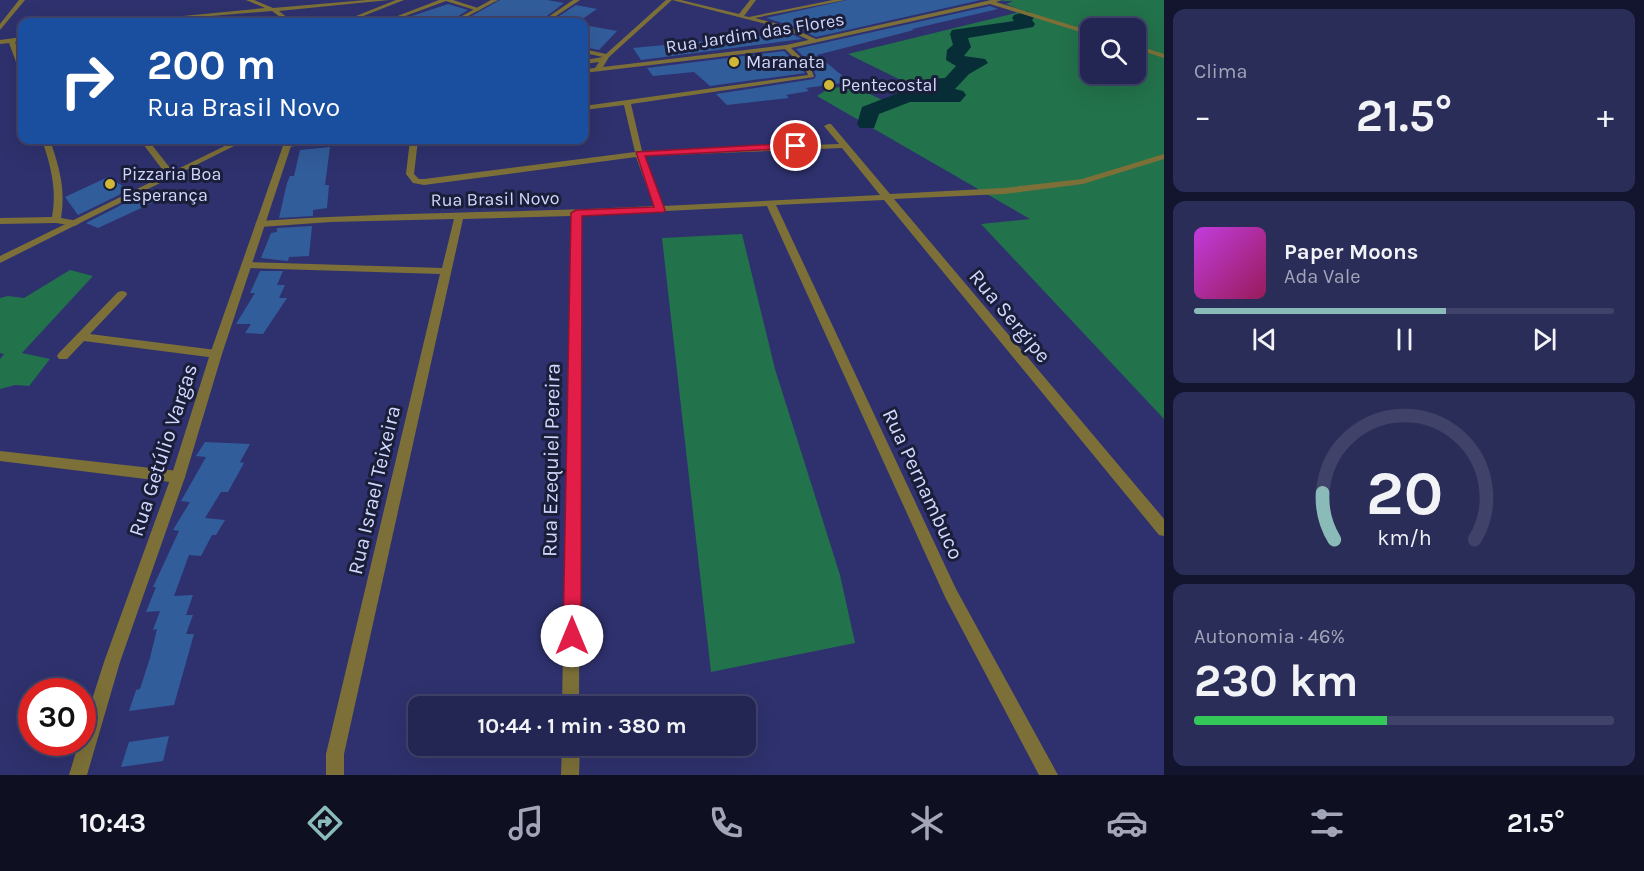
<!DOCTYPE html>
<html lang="pt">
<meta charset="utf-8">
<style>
:root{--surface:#232552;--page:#2b2d59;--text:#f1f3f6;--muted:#a3a5b8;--line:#404269;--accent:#8bbbb9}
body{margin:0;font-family:Karla,sans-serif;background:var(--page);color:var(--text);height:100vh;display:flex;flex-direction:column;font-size:22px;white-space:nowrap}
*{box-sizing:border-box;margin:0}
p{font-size:20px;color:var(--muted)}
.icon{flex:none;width:33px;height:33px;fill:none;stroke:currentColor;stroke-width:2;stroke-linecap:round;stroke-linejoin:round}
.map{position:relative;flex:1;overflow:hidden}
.sheet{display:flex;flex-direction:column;gap:9px;padding:9px;background:#13142d;width:480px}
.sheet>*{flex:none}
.guide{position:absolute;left:18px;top:18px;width:570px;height:126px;border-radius:12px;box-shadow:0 6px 24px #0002,0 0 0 2px var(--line);background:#1a4fa0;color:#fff;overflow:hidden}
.tools{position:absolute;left:1080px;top:18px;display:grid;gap:12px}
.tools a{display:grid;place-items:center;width:66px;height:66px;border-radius:12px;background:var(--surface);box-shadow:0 6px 24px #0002,0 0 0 2px var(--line);font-size:30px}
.speed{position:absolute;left:18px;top:678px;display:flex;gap:12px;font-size:30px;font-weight:700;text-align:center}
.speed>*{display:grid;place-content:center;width:78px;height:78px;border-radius:50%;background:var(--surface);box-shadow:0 6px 24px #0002,0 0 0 2px var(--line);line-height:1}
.speed .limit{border:9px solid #d22;background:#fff;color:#111}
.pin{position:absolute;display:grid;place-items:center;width:51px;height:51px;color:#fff;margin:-26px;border:3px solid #fff;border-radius:50%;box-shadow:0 2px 6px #0007}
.me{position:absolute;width:66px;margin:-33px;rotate:0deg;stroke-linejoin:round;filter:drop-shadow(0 0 4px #0008)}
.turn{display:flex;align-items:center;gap:21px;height:126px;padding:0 30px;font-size:27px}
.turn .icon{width:78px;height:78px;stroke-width:2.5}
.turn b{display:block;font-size:42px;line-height:51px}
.big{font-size:45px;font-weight:700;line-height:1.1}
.sheet .tile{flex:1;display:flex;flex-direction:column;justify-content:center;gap:9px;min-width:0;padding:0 21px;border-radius:12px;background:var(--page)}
.sheet .dial{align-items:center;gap:0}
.dial svg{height:156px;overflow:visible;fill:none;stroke:var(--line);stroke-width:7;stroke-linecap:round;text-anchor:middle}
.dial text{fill:var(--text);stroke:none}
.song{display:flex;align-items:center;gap:18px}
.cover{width:72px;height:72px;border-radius:9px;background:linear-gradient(135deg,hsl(290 70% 55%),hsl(330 70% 35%))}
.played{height:6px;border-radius:3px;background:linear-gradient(90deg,var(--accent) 60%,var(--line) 60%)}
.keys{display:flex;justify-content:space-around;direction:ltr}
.heat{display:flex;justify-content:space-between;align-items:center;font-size:33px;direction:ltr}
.charge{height:9px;border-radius:4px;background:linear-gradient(90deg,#34c759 46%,var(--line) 0)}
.trip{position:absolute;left:408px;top:696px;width:348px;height:60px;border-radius:12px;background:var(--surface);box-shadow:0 6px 24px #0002,0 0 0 2px var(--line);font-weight:700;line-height:60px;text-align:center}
.tabs{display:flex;height:96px;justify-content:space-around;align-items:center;background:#0e0f21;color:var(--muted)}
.tabs .icon{width:42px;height:42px}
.tabs .on{color:var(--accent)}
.tabs b{font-size:27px;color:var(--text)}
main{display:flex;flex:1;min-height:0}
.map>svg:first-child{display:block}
.green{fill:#22724b;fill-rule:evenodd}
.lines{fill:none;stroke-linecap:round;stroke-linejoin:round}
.river{fill:#072d37;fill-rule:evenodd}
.building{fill:#325d9b}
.minor{fill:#7c7038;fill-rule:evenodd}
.tertiary{fill:#7c7038;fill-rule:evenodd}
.route{fill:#e11d48;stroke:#92132f;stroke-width:1.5}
.poi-dot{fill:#d0b736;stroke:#1b1e39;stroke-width:2}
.labels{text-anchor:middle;stroke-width:6;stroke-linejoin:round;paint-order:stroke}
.far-street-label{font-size:18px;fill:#d1d8fd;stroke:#1b1e39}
.far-poi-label{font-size:18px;fill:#d1d8fd;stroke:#1b1e39;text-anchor:start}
.street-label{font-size:21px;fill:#d1d8fd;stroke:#1b1e39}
</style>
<main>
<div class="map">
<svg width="1164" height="775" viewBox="0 0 1164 775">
<rect width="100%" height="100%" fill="#2f316e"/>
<g class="green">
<path d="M 1005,0 L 1164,0 L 1164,419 L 981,224 L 1030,219 L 817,96 L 830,88 L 854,86 L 886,102 L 925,92 L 848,54 L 1024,11 L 1006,4 L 1013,1 L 998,1 ZM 1090,28 L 1136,28 L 1136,74 L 1090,74 Z"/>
<path d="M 742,234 L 775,369 L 840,575 L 855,643 L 711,672 L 662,238 Z"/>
<path d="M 70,270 L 93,276 L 22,353 L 50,359 L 29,386 L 15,385 L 0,389 L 0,359 L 4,354 L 0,353 L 0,298 L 8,296 L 24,298 Z"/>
</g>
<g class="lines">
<path class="river" d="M 1027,11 L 1035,16 L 1032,20 L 1035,24 L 1033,27 L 968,38 L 971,47 L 964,56 L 985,59 L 988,63 L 969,74 L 955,89 L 963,91 L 966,95 L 960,102 L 910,102 L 879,114 L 874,128 L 860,128 L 857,124 L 862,107 L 901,92 L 924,91 L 922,88 L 927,79 L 945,78 L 956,66 L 946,60 L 947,50 L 953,45 L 950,34 L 952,30 L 1014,21 L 1012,18 L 1014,15 Z"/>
</g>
<g class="building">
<path d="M 500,0 L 547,0 L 564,3 L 539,22 L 461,22 Z"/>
<path d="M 847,0 L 981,0 L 816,37 L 805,32 L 809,31 L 766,18 Z"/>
<path d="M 448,4 L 468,10 L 449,22 L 394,22 Z"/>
<path d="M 576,5 L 597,9 L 578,22 L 550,22 Z"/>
<path d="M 990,6 L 998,9 L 912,29 L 914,30 L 817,55 L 850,82 L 806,88 L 809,91 L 786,95 L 789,98 L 727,105 L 716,94 L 814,79 L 816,76 L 812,65 L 796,49 Z"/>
<path d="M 584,25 L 617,31 L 599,50 L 584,47 Z"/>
<path d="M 789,33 L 802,39 L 641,60 L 633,48 Z"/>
<path d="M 784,51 L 805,73 L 710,86 L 694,72 L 653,76 L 647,68 Z"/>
<path d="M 330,147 L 325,185 L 329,185 L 327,208 L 313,210 L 313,216 L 279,218 L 287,183 L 290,176 L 294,176 L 300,150 Z"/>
<path d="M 108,177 L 129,190 L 78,215 L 65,197 Z"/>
<path d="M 147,192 L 163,198 L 98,228 L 86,223 Z"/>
<path d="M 312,226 L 309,256 L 289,257 L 288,261 L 261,258 L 271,233 L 277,232 L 277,228 Z"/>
<path d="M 260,271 L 283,271 L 277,285 L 285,285 L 279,298 L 287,298 L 263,334 L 245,333 L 251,324 L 236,324 L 255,293 L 250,293 Z"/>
<path d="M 205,442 L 250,444 L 240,462 L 244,463 L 228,492 L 221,492 L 205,518 L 225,520 L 216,535 L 212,535 L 201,556 L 189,555 L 174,596 L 193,595 L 186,615 L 193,615 L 186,634 L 194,634 L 174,705 L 129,711 L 136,690 L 140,689 L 150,658 L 157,629 L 153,630 L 160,611 L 146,612 L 156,587 L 153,587 L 179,531 L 173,530 L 190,502 L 181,501 L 206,457 L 196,456 Z"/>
<path d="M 169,736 L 163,761 L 121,767 L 129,742 Z"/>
</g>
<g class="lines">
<g class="minor">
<path d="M 19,0 L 25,0 L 0,30 L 0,24 Z"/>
<path d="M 246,0 L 254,0 L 273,8 L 366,0 L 389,0 L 279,11 L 293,22 L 287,22 L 272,11 L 139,22 L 121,22 L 265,8 Z"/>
<path d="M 396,0 L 404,0 L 348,22 L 341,22 Z"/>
<path d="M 439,0 L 453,0 L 481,9 L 478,11 L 446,1 L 389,22 L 382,22 Z"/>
<path d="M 573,0 L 580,0 L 547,22 L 541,22 Z"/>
<path d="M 666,0 L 681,0 L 739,14 L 750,0 L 756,0 L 744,16 L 749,17 L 833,0 L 845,0 L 755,18 L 789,27 L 816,39 L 991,0 L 1002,0 L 996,2 L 1090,31 L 1090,35 L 990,4 L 791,48 L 810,66 L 814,77 L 631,104 L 642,151 L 839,144 L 824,126 L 828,124 L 831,124 L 890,194 L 1004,188 L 1082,179 L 1164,154 L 1164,159 L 1083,184 L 1004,194 L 894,199 L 1164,519 L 1164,536 L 1159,535 L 884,200 L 776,205 L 956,589 L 1058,775 L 1039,775 L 946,599 L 767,206 L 581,215 L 579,706 L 562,706 L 571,216 L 463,219 L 344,754 L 344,775 L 326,775 L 326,754 L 440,274 L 246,268 L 241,265 L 246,262 L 442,268 L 454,219 L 331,222 L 260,227 L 255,224 L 260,221 C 391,212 523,213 654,206 L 636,157 L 424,185 L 413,183 L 406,174 L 410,140 L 418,140 L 414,174 L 419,179 L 424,179 L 635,152 L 624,105 L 584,110 L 584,106 L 808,75 L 805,68 L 785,49 L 584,73 L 584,69 L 595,68 L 599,62 L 584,64 L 584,60 L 603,57 L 584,53 L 584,49 L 606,54 ZM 672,0 L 785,29 L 809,40 L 786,45 L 603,67 L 609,57 ZM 842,148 L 880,195 L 663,206 L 644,156 Z"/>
<path d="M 22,37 L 22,41 L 15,42 L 22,62 L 22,72 L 19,70 L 9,43 L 0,44 L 0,40 Z"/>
<path d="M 1136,45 L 1164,54 L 1164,58 L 1136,49 Z"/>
<path d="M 42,140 L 50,140 C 59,166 66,190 61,218 L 78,221 L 80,223 L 75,226 L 56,223 L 0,224 L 0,218 L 52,217 C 57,190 51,166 42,140 Z"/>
<path d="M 140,140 L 148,140 L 174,173 L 174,177 L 168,177 Z"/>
<path d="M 313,140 L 333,140 L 329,142 L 287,147 L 283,145 L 287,143 Z"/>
<path d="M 122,291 L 126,292 L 127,294 L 126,296 L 90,334 L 216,350 L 222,354 L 220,357 L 216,358 L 84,341 L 67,359 L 59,359 L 57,356 L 59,353 L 118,292 Z"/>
<path d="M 0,451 L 178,471 L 183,473 L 185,477 L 183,481 L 178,483 L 0,461 Z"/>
<path d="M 562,746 L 580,746 L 579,775 L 561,775 Z"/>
</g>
<g class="tertiary">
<path d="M 491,0 L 498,0 L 457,22 L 451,22 Z"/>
<path d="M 237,140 L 246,140 L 0,263 L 0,256 Z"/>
<path d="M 285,140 L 293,140 L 222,354 L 185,477 L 120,662 L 87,775 L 69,775 L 79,742 L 82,742 L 82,731 L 104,662 L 171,477 L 210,354 Z"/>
</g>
</g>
<path class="route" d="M 796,143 L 800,146 L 799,148 L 645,156 L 665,210 L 664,212 L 582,216 L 581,636 L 578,642 L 572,645 L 565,642 L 563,636 L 571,213 L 576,210 L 654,207 L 636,152 Z"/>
<g class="poi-dot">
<circle cx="734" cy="62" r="6"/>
<circle cx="829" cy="85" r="6"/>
<circle cx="110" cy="184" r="6"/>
</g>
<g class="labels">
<g class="far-street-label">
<text transform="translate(755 33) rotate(-9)" y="6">Rua Jardim das Flores</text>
<text transform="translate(495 199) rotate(-1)" y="6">Rua Brasil Novo</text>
</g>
<g class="far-poi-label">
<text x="746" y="68">Maranata</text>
<text x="841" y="91">Pentecostal</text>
<text x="122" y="180">Pizzaria Boa<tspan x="122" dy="21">Esperança</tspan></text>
</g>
<g class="street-label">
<text transform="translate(1010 316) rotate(50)" y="7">Rua Sergipe</text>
<text transform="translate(163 450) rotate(-72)" y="7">Rua Getúlio Vargas</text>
<text transform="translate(551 460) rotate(-89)" y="7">Rua Ezequiel Pereira</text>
<text transform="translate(923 484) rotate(65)" y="7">Rua Pernambuco</text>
<text transform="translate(374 490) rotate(-77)" y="7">Rua Israel Teixeira</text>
</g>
</g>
</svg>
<div class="tools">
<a><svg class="icon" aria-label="search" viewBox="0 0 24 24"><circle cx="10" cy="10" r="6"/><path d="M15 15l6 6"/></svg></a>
</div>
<div class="speed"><div class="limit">30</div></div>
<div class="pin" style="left:796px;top:146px;background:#d93025"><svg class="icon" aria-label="arrive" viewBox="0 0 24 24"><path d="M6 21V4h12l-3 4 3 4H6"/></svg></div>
<svg class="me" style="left:572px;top:636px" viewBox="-20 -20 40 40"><circle r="19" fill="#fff"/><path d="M0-13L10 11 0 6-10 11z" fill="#e11d48"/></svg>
<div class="trip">10:44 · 1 min · 380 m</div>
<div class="guide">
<div class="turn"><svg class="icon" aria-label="right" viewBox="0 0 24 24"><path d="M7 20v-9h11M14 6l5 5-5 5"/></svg><div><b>200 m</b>Rua Brasil Novo</div></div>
</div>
</div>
<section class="sheet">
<div class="tile"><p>Clima</p>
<div class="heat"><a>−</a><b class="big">21.5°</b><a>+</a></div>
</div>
<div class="tile">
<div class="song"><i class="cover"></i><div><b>Paper Moons</b><p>Ada Vale</p></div></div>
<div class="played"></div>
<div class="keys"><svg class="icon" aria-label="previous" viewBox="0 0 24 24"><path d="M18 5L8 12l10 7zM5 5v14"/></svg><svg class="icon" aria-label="pause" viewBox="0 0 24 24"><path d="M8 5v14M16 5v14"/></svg><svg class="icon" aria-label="next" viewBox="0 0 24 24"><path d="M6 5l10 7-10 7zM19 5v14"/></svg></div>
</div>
<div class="tile dial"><svg viewBox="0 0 100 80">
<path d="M14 69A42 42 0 1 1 86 69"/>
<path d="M14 69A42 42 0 0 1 8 45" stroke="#8bbbb9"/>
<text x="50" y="56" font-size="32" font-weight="700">20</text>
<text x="50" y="72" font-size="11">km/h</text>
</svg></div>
<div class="tile"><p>Autonomia · 46%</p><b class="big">230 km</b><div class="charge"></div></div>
</section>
</main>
<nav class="tabs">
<b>10:43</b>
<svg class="icon on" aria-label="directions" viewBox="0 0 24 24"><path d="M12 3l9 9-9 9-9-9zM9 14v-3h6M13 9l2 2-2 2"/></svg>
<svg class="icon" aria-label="music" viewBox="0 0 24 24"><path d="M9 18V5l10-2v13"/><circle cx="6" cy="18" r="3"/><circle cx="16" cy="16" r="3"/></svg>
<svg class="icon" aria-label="phone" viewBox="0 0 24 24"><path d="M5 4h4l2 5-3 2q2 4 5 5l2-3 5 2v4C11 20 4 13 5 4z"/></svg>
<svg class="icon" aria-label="climate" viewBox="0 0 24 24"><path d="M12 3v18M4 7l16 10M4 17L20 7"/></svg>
<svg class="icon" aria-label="car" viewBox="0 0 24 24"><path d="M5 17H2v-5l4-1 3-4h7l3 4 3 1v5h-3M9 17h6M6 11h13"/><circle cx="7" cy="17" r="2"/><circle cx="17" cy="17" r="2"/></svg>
<svg class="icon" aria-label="filters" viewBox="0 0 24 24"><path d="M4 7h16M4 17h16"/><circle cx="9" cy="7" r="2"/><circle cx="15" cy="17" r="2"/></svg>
<b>21.5°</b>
</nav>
